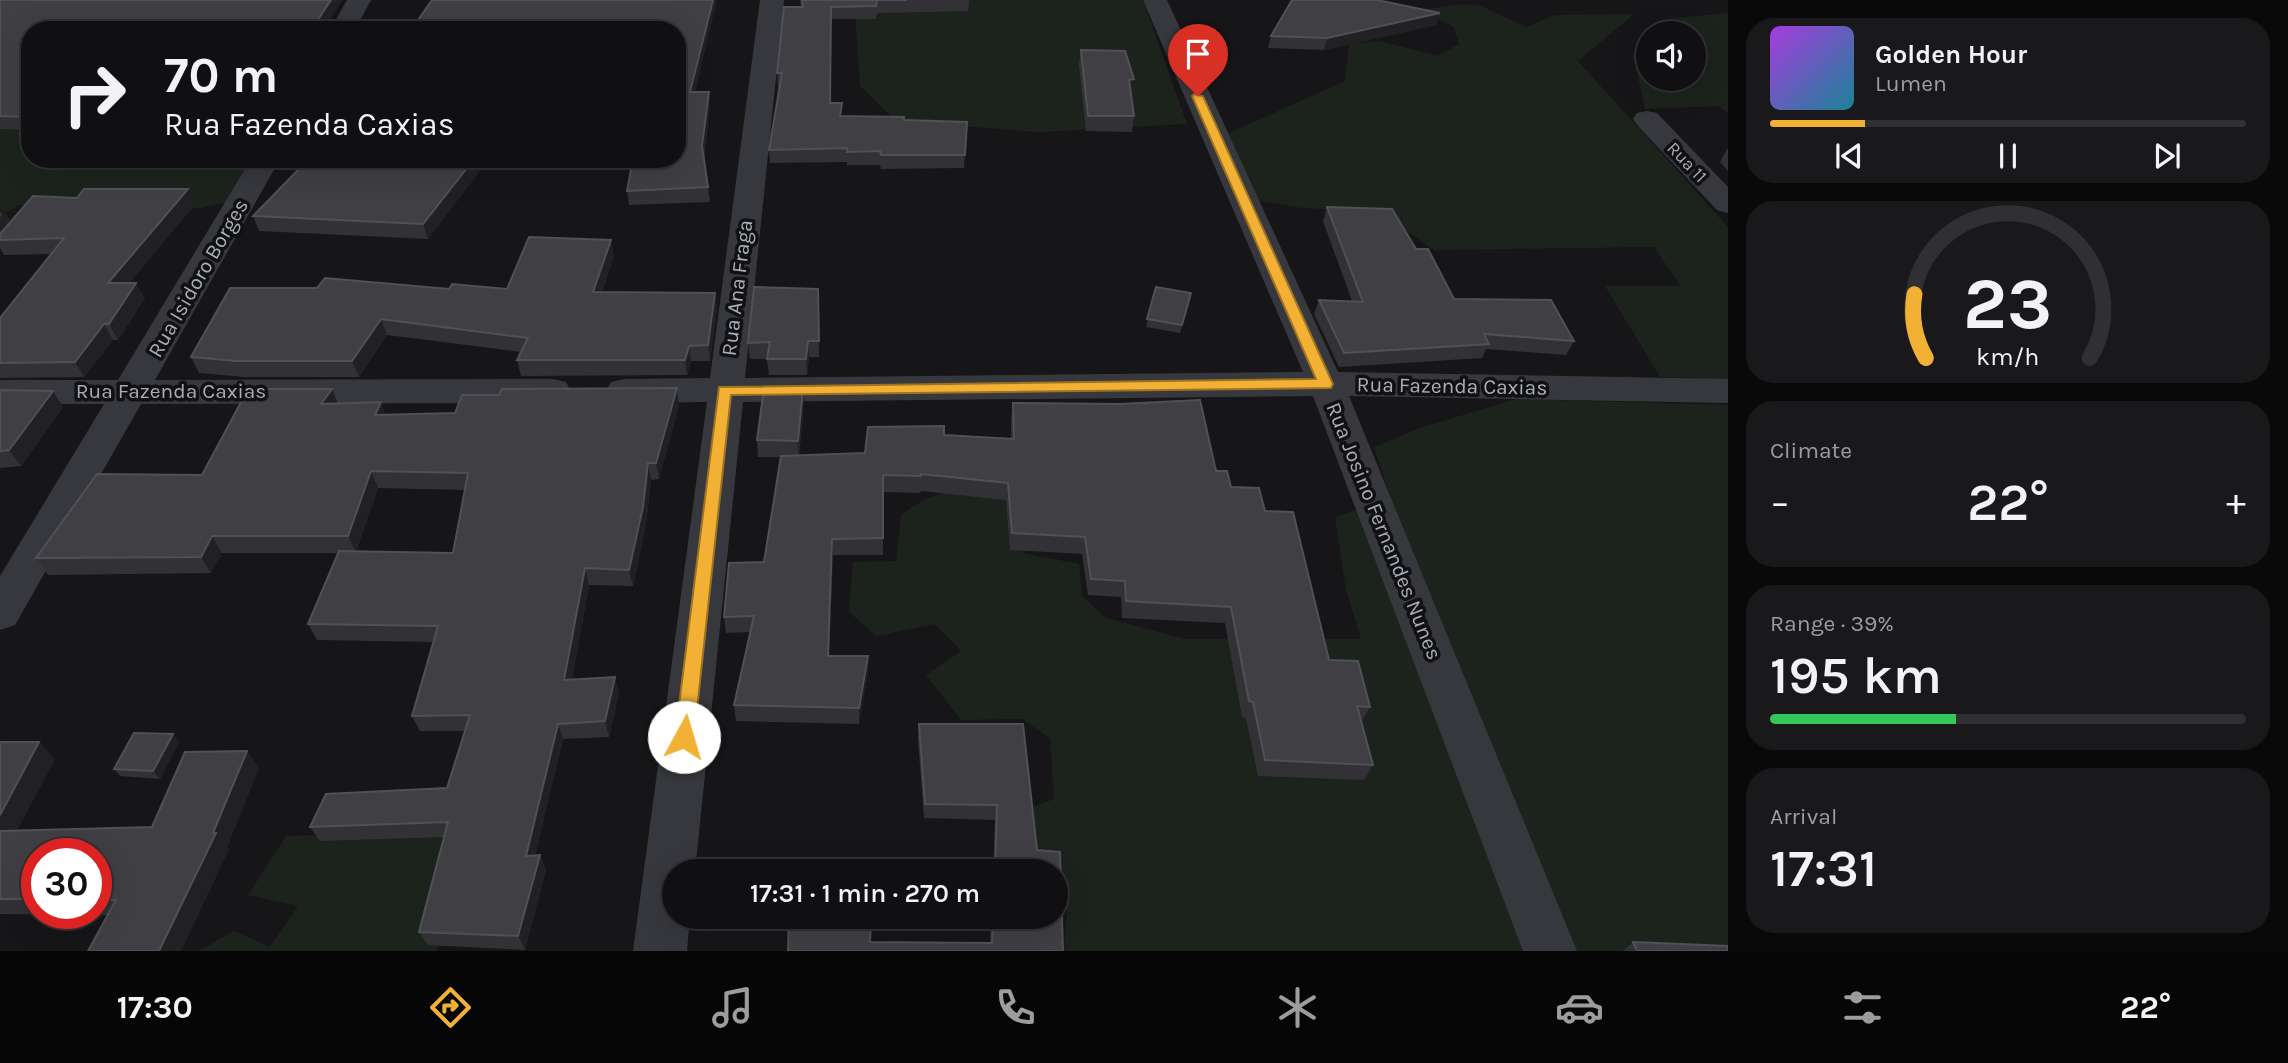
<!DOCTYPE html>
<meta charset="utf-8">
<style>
:root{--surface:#101012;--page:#19191b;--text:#f1f3f6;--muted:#9c9d9f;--line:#303032;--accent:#f2b134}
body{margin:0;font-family:Karla,sans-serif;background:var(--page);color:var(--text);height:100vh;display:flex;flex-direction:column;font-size:26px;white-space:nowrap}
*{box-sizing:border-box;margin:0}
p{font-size:23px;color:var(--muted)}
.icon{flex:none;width:38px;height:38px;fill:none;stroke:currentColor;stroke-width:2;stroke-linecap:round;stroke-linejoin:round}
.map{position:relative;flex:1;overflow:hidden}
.drawer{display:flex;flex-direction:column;gap:18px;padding:18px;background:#09090a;width:560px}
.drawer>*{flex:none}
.top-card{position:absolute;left:21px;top:21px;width:665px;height:147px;border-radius:28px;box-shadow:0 7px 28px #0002,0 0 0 2px var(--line);background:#101012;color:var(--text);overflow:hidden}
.tools{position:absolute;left:1636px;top:21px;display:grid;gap:14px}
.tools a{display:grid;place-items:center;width:70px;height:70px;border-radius:50%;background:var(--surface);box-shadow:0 7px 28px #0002,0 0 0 2px var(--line);font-size:35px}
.speed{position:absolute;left:21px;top:838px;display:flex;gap:14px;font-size:35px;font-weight:700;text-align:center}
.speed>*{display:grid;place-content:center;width:91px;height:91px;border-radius:50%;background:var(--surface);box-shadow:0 7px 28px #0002,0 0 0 2px var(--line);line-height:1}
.speed .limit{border:10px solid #d22;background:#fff;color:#111}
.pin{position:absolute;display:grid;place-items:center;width:60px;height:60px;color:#fff;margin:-72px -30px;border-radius:50% 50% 50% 0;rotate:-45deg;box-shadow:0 0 7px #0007}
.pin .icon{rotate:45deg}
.me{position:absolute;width:77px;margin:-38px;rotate:6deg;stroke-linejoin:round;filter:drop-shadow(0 0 5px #0008)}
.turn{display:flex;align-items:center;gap:24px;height:147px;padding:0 28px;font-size:32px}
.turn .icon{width:91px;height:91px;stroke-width:2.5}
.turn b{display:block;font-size:49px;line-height:60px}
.big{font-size:52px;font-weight:600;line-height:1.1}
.drawer .tile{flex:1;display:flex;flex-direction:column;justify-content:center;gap:10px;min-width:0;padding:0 24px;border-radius:28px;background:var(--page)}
.drawer .dial{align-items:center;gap:0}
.dial svg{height:182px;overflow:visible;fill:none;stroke:var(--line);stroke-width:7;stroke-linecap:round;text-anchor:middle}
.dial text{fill:var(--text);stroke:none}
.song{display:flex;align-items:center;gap:21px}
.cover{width:84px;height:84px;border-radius:10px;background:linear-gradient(135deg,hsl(280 70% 55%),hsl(190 70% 35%))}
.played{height:7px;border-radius:4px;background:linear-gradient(90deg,var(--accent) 20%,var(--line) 20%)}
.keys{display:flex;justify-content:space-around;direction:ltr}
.heat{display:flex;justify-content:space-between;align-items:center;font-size:38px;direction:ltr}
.charge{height:10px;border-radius:5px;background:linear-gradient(90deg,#34c759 39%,var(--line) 0)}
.trip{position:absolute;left:662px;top:859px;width:406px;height:70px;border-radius:35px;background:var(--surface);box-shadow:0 7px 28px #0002,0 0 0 2px var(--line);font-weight:600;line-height:70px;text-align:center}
.tabs{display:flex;height:112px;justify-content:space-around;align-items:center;background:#060607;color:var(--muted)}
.tabs .icon{width:49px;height:49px}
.tabs .selected{color:var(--accent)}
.tabs b{font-size:32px;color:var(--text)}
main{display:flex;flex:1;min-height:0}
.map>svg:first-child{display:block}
.green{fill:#1c231d}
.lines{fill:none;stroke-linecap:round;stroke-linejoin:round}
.street{fill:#37383d;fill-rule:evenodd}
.wall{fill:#323236;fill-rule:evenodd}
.shaded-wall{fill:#212124}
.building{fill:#3f3f44;stroke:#4f5156;stroke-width:2}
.route{fill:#f2b134;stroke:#9d7322;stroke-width:2}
.labels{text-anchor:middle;stroke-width:7;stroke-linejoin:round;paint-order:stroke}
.far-street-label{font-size:18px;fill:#a8adb8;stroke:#111113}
.street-label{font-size:21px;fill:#a8adb8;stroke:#111113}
</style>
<main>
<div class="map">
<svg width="1728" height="951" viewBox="0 0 1728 951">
<rect width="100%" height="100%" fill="#161618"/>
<g class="green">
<path d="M 854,0 L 1143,0 L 1187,124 L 1039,132 L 896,121 L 860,86 Z"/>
<path d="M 1464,4 L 1481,6 L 1526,27 L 1555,15 L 1634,14 L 1578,61 L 1728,227 L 1728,380 L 1660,377 L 1605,286 L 1681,286 L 1654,247 L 1434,250 L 1378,211 L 1302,208 L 1255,200 L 1227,134 L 1345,81 L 1349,44 L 1379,41 L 1438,56 L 1459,44 L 1454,27 L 1420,10 Z"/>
<path d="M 1728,13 L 1728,113 L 1719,106 L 1645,109 L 1633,56 L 1648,42 L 1648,79 L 1694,79 L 1694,33 L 1658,33 L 1675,18 Z"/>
<path d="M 0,82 L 10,113 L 30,131 L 30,159 L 255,159 L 231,201 L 202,208 L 19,205 L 0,216 Z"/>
<path d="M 1516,399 L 1728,405 L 1728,951 L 1657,951 L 1628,943 L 1631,951 L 1064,951 L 1067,910 L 1055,899 L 1055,872 L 1034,871 L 1013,815 L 1054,799 L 1050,738 L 1022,719 L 961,720 L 926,675 L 961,651 L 935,624 L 876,636 L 849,612 L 853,562 L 896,561 L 901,515 C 936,487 970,487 1013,490 L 1023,553 L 1079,564 L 1082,596 L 1106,618 L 1185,639 L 1361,639 L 1346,590 L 1335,517 L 1391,499 L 1374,447 L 1420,428 Z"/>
<path d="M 342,834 L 441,834 L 464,854 L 437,951 L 199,951 L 234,931 L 270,947 L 298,906 L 248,895 L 286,836 Z"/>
</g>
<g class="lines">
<g class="street">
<path d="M 347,0 L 371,0 L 355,30 L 330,30 Z"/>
<path d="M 760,0 L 784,0 L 745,378 L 1303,372 L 1143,0 L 1167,0 L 1338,372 L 1728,379 L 1728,403 L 1349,396 L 1577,951 L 1523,951 L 1313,396 L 743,402 L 695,872 L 674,872 L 674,917 L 690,917 L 687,951 L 633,951 L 707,402 L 624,403 L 611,400 L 606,391 L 611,382 L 624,379 L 710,378 Z"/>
<path d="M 1647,111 L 1657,113 L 1728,187 L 1728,213 L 1717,210 L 1637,125 L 1633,119 L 1637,113 Z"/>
<path d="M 251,159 L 280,159 L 155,380 L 553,379 L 566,382 L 571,391 L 566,400 L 553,403 L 141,404 L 15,625 L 0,630 L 0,576 L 104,404 L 0,404 L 0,380 L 118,380 Z"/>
</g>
</g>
<g class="wall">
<path d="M 0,0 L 342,0 L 323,30 L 30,30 L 30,130 L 0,129 Z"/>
<path d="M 800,0 L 969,0 L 968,11 L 877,13 L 876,19 L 831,19 L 830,103 L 842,116 L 904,120 L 967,122 L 964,168 L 881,169 L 880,165 L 847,165 L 847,162 L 770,163 L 769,150 L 779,86 L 778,86 L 777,73 L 801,7 Z"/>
<path d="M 1440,13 L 1436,25 L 1324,50 L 1268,48 L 1271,36 Z"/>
<path d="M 1081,50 L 1131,93 L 1134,116 L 1132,132 L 1086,131 L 1079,64 Z"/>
<path d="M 695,92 L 710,106 L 704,158 L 710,202 L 629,205 L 627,191 L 632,164 L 621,163 L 621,159 L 677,159 Z"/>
<path d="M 1727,149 L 1728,149 L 1728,171 L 1720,162 Z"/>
<path d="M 300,168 L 481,169 L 428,239 L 259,231 L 253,216 Z"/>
<path d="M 195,204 L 129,283 L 145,298 L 118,340 L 113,340 L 84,377 L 0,378 L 0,318 L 51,254 L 4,255 L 0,248 L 0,212 L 11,222 Z"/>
<path d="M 1327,207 L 1416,249 L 1454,299 L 1574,341 L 1566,355 L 1486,349 L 1482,358 L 1339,367 L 1314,314 L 1319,300 L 1352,301 L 1323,221 Z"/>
<path d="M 614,255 L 602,292 L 717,309 L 710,361 L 691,361 L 687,375 L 521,376 L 517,360 L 521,352 L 387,335 L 359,377 L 244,377 L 199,373 L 191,357 L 449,289 L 507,289 Z"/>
<path d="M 1156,287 L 1191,293 L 1180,333 L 1146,327 Z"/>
<path d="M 818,289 L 819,357 L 809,357 L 807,375 L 769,375 L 767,359 L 750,359 L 748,343 Z"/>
<path d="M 0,390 L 63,407 L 21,466 L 0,468 Z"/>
<path d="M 338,403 L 385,414 L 455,413 L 679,405 L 659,479 L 651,480 L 646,524 L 633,586 L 589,585 L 572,679 L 619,693 L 609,737 L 563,739 L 535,855 L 540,855 L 546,870 L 525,950 L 428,945 L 419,932 L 444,837 L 320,841 L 310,827 L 447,788 L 465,731 L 420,731 L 412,716 L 433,642 L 317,640 L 308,624 L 338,553 L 222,553 L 211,573 L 48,575 L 36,558 L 202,475 ZM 378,488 L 465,490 L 453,553 L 356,551 Z"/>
<path d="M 1013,403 L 1216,471 L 1231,487 L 1265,511 L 1329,660 L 1370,707 L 1361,722 L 1373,765 L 1364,780 L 1258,776 L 1246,718 L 1242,717 L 1225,623 L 1122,618 L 1121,597 L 1088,595 L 1082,554 L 1010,550 L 1006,500 L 921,491 L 920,493 L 883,492 L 883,555 L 833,555 L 829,656 L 868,672 L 859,724 L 736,721 L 734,705 L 750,632 L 726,633 L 724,617 L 764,562 L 781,457 L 758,457 L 757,440 L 804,404 L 799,455 L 865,453 L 944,435 L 1011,439 L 1011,419 Z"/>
<path d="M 919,724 L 1023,724 L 1037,850 L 1060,852 L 1063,951 L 788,951 L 789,917 L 872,917 L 871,942 L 990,943 L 991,917 L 1055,917 L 1055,872 L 993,872 L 995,820 L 924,818 L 918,740 Z"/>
<path d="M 173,734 L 179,742 L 160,779 L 120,776 L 114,769 Z"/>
<path d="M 0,742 L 55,759 L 17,830 L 152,827 L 247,751 L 259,768 L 227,847 L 229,849 L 181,951 L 88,951 L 107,915 L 0,914 ZM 37,854 L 96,854 L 96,914 L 37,914 Z"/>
<path d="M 1633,942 L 1728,951 L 1623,951 Z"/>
</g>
<g class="shaded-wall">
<path d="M 331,0 L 342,0 L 323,30 L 311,30 Z"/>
<path d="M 713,0 L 717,0 L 692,106 L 690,92 Z"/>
<path d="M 1440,13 L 1436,25 L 1324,50 L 1327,38 Z"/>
<path d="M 1134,79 L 1131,94 L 1129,80 Z"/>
<path d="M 709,92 L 710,106 L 703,161 L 702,146 Z"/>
<path d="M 474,159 L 478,159 L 481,169 L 428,239 L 423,224 Z"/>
<path d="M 188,189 L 195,204 L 117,298 L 108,283 Z"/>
<path d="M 5,212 L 14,227 L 0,240 L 0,218 Z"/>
<path d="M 611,240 L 614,255 L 596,308 L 593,292 Z"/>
<path d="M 136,283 L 145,298 L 118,340 L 109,324 Z"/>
<path d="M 715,293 L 717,309 L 710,361 L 708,345 Z"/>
<path d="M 381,319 L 387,335 L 359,377 L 352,361 Z"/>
<path d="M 104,324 L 113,340 L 84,377 L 75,362 Z"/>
<path d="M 808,341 L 809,357 L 807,375 L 806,359 Z"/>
<path d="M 689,346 L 691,361 L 687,375 L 685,360 Z"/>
<path d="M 677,388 L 679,405 L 659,479 L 656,463 Z"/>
<path d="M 803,388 L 804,404 L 798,458 L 798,441 Z"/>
<path d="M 332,389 L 339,406 L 321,404 Z"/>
<path d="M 53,391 L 63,407 L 21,466 L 9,450 Z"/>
<path d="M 381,402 L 387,419 L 375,415 Z"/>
<path d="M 648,463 L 651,480 L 646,524 L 633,586 L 629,570 Z"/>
<path d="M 371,471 L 378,488 L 356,553 L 348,536 Z"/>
<path d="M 212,536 L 222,553 L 211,573 L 201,557 Z"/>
<path d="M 832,539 L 833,555 L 828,673 L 828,656 Z"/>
<path d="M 585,568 L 589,585 L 569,696 L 564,680 Z"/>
<path d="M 868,656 L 868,672 L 859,724 L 859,708 Z"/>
<path d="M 615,677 L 619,693 L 609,737 L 605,721 Z"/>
<path d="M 558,724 L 563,739 L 532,870 L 526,856 Z"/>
<path d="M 173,734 L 179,742 L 160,779 L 153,771 Z"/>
<path d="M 39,742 L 55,759 L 8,847 L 0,839 L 0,815 Z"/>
<path d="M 247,751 L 259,768 L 227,847 L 229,849 L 181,951 L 159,951 L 213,833 Z"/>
<path d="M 540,855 L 546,870 L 525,950 L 518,936 Z"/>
</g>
<g class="building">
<path d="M 0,0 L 331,0 L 311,30 L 30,30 L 30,117 L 0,116 Z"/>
<path d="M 432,0 L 713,0 L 690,92 L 709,92 L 702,146 L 708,187 L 627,191 L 633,159 L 677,159 L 677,30 L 411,30 Z"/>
<path d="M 802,0 L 907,0 L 877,0 L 876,6 L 831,7 L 830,103 L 842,103 L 840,116 L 904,117 L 904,120 L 967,122 L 965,155 L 881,155 L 880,151 L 847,152 L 847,148 L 769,150 L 782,73 L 777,73 L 784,7 L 803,7 Z"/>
<path d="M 1292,0 L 1377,0 L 1440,13 L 1327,38 L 1271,36 Z"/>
<path d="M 1081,50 L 1125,51 L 1134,79 L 1129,80 L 1134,116 L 1088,116 Z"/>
<path d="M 307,159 L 474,159 L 423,224 L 253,216 L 300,168 Z"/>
<path d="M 84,189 L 188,189 L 108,283 L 136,283 L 109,324 L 104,324 L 75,362 L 0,363 L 0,318 L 64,238 L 0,240 L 0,234 L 33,196 L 77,198 Z"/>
<path d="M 1327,207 L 1392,209 L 1416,249 L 1428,249 L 1454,299 L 1551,300 L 1574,341 L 1484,334 L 1489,344 L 1344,353 L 1319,300 L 1363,302 Z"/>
<path d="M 529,237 L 611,240 L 593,292 L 715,293 L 708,345 L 689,346 L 685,360 L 517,360 L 528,338 L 381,319 L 352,361 L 236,361 L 191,357 L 230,288 L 317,288 L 325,278 L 449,289 L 452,284 L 507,289 Z"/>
<path d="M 754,287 L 818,289 L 819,341 L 808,341 L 806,359 L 767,359 L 770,342 L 748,343 Z"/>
<path d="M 1156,287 L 1191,293 L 1182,325 L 1147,319 Z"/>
<path d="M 677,388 L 656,463 L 648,463 L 643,507 L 629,570 L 585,568 L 564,680 L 615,677 L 605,721 L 558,724 L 526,856 L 540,855 L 518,936 L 419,932 L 448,822 L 310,827 L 326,794 L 447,788 L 470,715 L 412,716 L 438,626 L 308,624 L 339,551 L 453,553 L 468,473 L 371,471 L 348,536 L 212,536 L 201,557 L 36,558 L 97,474 L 202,475 L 248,389 L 332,389 L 321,404 L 381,402 L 375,415 L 455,413 L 462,395 L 499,395 L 502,389 Z"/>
<path d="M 764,388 L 803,388 L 798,441 L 757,440 Z"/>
<path d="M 0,390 L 53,391 L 9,450 L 0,451 Z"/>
<path d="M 1200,400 L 1216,471 L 1227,471 L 1231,487 L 1259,488 L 1265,511 L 1293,512 L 1329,660 L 1358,661 L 1370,707 L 1357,706 L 1373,765 L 1265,760 L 1253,702 L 1249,701 L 1231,607 L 1126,601 L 1125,581 L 1091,579 L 1085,537 L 1012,533 L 1008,483 L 921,474 L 921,476 L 883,475 L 883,538 L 832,539 L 828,656 L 868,656 L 859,708 L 734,705 L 754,616 L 724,617 L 729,563 L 764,562 L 781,456 L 865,453 L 868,427 L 944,426 L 944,435 L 1014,439 L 1013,403 L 1119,404 Z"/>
<path d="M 919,724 L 1023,724 L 1037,850 L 1060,852 L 1063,951 L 788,951 L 789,917 L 871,917 L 870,942 L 992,943 L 993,917 L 1055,917 L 1055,872 L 995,872 L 997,805 L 925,804 Z"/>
<path d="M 134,733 L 173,734 L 153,771 L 114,769 Z"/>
<path d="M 0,742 L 39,742 L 0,815 Z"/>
<path d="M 247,751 L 213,833 L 216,833 L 159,951 L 88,951 L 116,900 L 96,900 L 96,854 L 37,854 L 37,899 L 0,899 L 0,831 L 152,827 L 185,752 Z"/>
<path d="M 1633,942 L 1728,946 L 1728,951 L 1637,951 Z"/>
</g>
<path class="route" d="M 1194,94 L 1203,96 L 1333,384 L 1331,388 L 731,395 L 694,737 L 691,743 L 684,746 L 678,743 L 675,737 L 719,387 L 1316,379 L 1192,96 Z"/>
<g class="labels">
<g class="far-street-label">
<text transform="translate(1687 162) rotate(46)" y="6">Rua 11</text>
</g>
<g class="street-label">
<text transform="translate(198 278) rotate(-60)" y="7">Rua Isidoro Borges</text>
<text transform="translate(737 288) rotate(-83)" y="7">Rua Ana Fraga</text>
<text transform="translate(1452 386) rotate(1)" y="7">Rua Fazenda Caxias</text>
<text x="171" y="398">Rua Fazenda Caxias</text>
<text transform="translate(1384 531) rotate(68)" y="7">Rua Josino Fernandes Nunes</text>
</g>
</g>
</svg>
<div class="tools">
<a><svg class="icon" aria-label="sound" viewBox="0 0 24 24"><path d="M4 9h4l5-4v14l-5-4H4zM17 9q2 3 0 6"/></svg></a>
</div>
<div class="speed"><div class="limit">30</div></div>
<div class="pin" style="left:1198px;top:96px;background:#d93025"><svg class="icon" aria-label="arrive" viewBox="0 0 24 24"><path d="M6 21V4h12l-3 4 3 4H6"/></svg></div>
<svg class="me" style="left:684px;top:737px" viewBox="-20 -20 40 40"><circle r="19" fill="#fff"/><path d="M0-13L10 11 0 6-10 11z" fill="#f2b134"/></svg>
<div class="trip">17:31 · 1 min · 270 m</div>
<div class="top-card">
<div class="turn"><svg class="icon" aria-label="right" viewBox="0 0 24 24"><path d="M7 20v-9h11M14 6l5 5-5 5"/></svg><div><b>70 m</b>Rua Fazenda Caxias</div></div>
</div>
</div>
<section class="drawer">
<div class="tile">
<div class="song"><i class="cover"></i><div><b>Golden Hour</b><p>Lumen</p></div></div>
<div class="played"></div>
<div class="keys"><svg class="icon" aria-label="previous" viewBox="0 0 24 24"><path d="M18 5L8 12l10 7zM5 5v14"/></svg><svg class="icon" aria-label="pause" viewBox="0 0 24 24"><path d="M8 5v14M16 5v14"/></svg><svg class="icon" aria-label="next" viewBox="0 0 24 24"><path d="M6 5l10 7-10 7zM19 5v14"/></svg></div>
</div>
<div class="tile dial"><svg viewBox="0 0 100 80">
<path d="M14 69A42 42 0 1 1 86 69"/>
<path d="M14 69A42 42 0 0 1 9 41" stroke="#f2b134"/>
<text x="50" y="56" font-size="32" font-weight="700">23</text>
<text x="50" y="72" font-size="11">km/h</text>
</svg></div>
<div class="tile"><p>Climate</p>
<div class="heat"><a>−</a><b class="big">22°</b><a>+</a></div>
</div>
<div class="tile"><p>Range · 39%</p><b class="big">195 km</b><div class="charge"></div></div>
<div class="tile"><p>Arrival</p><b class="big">17:31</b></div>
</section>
</main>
<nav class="tabs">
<b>17:30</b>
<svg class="icon selected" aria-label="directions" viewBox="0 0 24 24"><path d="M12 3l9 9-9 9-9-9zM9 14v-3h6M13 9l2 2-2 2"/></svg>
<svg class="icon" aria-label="music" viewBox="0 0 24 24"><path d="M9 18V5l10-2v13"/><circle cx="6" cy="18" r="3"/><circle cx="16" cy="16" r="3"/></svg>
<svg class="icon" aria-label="phone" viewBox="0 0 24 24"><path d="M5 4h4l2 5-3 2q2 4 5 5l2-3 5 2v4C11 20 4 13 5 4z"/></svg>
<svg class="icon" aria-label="climate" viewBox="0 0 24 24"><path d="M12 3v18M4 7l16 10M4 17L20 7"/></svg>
<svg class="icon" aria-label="car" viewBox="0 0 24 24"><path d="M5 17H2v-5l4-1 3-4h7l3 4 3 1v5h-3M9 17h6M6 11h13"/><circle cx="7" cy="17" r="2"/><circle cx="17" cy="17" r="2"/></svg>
<svg class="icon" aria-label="filters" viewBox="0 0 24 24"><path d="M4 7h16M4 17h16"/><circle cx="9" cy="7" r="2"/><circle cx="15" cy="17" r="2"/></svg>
<b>22°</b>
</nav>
